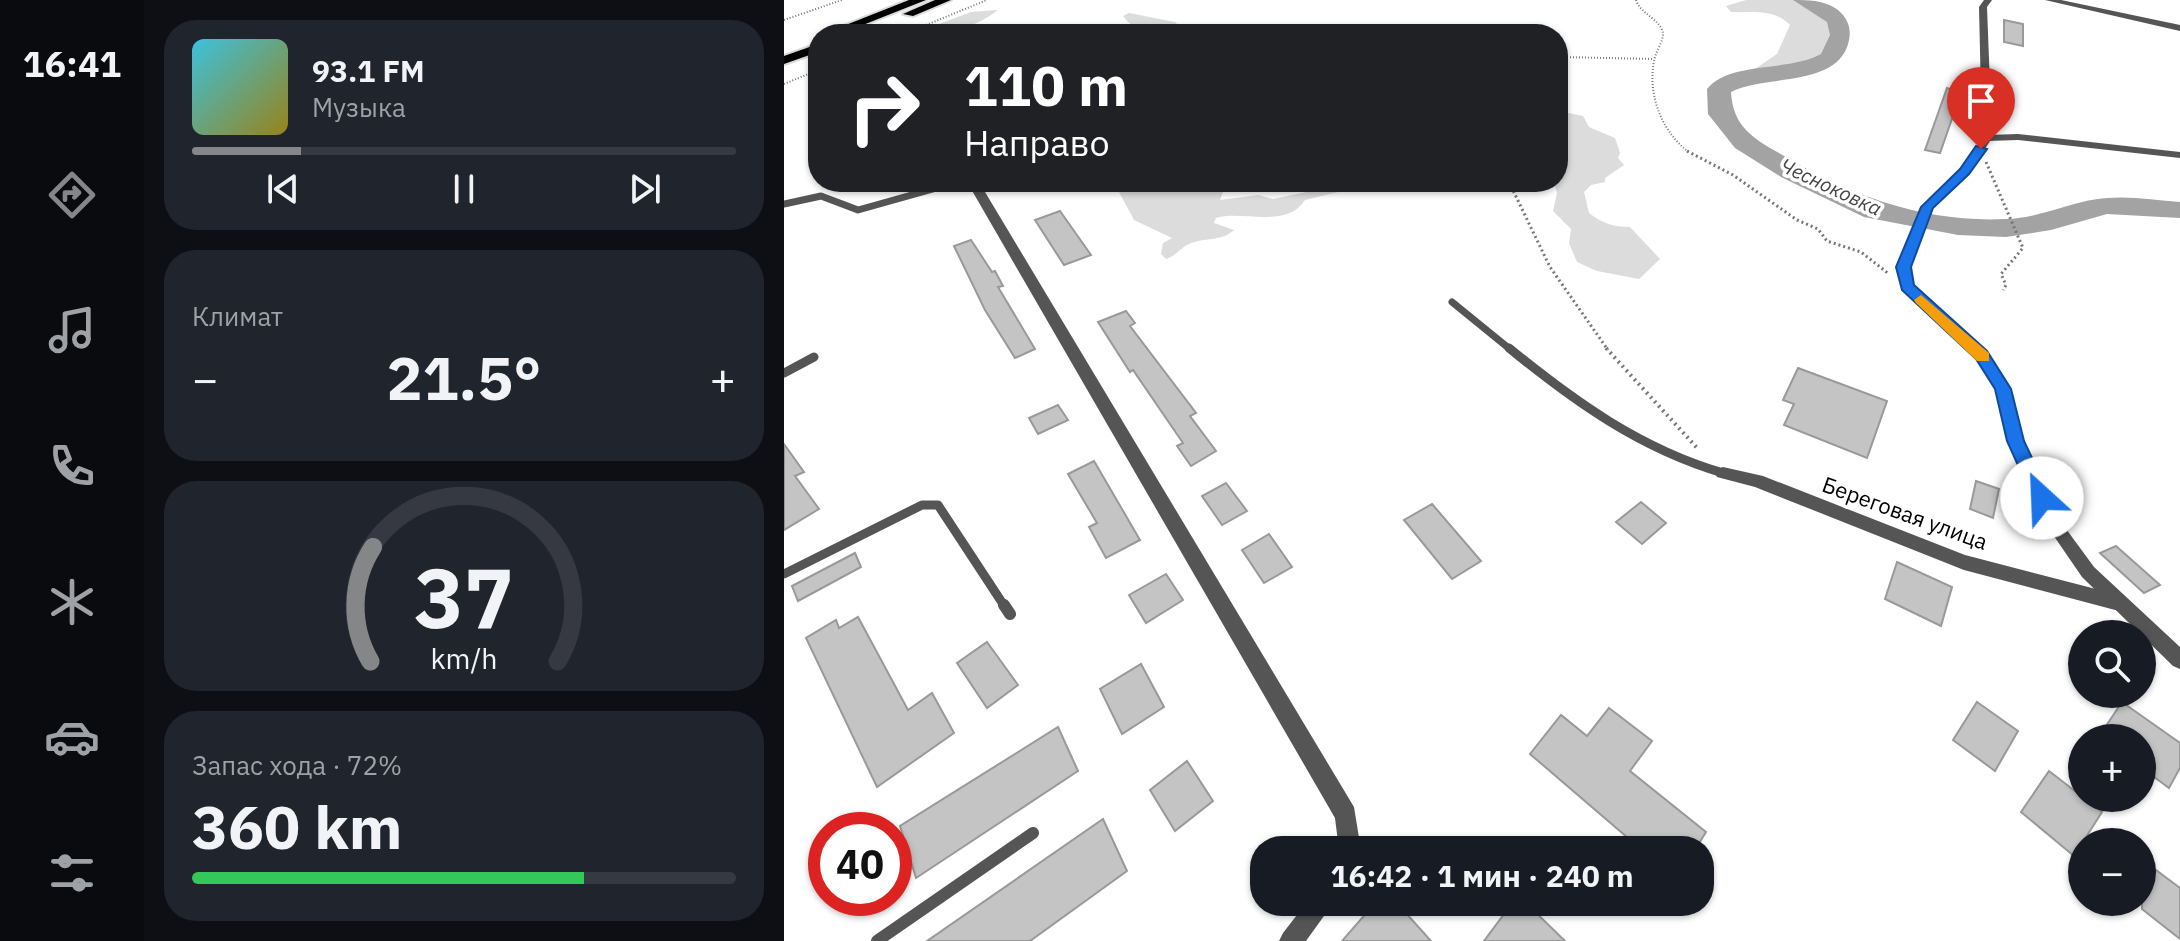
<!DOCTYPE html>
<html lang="ru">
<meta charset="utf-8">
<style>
:root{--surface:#171b24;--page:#20242c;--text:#f1f3f6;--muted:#9ea1a6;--line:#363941;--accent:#858687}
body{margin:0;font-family:"IBM Plex Sans",sans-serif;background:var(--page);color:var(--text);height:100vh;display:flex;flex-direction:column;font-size:30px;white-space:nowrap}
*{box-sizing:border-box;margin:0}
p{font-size:26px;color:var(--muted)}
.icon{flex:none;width:44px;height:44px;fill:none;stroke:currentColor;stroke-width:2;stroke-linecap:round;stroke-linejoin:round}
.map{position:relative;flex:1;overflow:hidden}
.side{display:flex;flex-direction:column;gap:20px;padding:20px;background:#0d0f14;width:640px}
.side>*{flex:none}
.guide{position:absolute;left:24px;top:24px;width:760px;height:168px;border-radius:32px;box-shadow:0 2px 6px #0004;background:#202124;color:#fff;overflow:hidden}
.controls{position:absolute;left:1284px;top:620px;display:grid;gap:16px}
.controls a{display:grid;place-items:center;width:88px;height:88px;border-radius:50%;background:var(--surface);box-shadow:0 2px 6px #0004;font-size:40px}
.speed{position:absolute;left:24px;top:812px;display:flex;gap:16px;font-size:40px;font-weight:700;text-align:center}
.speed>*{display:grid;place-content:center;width:104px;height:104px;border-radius:50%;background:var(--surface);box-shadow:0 2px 6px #0004;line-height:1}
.speed .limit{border:12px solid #d22;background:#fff;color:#111}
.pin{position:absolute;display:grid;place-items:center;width:68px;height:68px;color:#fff;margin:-82px -34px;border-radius:50% 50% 50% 0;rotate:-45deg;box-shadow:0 0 8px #0007}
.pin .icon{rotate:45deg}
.me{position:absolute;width:88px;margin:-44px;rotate:335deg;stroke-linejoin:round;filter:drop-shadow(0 0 6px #0008)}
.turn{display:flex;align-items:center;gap:28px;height:168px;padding:0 24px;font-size:36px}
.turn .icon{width:104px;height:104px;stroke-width:2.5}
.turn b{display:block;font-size:56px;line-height:68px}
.big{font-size:60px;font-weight:700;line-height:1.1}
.side .tile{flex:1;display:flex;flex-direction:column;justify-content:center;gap:12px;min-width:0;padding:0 28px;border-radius:32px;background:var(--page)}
.side .dial{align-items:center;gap:0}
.dial svg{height:208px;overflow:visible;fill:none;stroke:var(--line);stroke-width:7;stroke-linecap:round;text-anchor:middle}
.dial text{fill:var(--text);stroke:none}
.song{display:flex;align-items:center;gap:24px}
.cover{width:96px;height:96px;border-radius:12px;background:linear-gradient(135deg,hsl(190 70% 55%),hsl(50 70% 35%))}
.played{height:8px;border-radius:4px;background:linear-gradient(90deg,var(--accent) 20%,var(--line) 20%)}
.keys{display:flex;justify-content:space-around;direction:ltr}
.heat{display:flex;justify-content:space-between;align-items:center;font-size:44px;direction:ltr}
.charge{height:12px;border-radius:6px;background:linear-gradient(90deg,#34c759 72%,var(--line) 0)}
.trip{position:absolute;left:466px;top:836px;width:464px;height:80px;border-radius:32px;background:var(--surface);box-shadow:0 2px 6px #0004;font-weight:700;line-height:80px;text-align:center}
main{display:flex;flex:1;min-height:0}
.tab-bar{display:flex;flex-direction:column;width:144px;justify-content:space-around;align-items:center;background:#090b0e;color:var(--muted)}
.tab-bar .icon{width:56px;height:56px}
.tab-bar .on{color:var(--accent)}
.tab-bar b{font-size:36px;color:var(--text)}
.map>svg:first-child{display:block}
.green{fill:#dcdcdc}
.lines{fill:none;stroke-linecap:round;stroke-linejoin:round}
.river{fill:#a3a3a3;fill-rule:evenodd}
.building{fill:#c4c4c4;stroke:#999;stroke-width:2}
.trunk-casing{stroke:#dbdbdb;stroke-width:4}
.path-far2{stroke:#777;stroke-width:2;stroke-dasharray:1 2;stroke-linecap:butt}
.path-far1{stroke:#777;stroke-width:3;stroke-dasharray:2 3;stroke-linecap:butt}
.path{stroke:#777;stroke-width:4;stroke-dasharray:2 4;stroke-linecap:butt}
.service-far2{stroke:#555;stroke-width:7}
.service-far1{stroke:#555;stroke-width:9}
.service{stroke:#555;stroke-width:12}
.minor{fill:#555;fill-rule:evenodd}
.tertiary{fill:#555;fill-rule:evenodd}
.trunk{fill:#000;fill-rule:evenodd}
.route{fill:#1a73e8;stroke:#114b97;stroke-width:2}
.slow{fill:#f59e0b}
.labels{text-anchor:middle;stroke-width:7;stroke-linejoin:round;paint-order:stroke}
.far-water-label{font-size:20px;font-style:italic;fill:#444;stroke:#fff}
.street-label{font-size:22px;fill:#000;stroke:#fff}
</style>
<main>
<nav class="tab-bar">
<b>16:41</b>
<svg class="icon on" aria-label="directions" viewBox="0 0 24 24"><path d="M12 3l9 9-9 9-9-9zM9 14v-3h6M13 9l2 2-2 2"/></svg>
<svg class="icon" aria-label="music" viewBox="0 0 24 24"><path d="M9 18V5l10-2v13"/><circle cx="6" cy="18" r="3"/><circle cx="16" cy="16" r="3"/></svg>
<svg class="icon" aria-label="phone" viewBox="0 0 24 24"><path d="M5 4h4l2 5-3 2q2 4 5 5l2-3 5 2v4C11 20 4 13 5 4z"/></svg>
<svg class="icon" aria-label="climate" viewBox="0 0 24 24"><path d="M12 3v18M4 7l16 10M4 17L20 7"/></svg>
<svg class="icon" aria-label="car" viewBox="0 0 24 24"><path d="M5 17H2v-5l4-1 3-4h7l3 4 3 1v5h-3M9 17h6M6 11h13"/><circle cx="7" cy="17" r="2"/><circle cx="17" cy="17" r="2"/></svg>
<svg class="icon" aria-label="filters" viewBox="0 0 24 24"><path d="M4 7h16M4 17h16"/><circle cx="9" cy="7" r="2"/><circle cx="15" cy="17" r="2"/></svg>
</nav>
<section class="side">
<div class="tile">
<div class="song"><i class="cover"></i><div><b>93.1 FM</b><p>Музыка</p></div></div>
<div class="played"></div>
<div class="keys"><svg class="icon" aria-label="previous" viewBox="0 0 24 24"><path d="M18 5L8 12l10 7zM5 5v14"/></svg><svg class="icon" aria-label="pause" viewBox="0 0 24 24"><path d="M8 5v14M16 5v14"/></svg><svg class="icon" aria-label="next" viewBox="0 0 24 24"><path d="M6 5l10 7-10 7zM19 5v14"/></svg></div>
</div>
<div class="tile"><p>Климат</p>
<div class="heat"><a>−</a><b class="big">21.5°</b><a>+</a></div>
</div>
<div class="tile dial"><svg viewBox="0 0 100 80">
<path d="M14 69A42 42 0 1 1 86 69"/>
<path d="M14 69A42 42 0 0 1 15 25" stroke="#858687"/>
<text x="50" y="56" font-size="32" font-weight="700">37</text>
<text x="50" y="72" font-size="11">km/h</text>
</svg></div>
<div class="tile"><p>Запас хода · 72%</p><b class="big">360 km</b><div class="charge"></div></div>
</section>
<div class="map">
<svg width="1396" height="941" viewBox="0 0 1396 941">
<rect width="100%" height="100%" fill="#fff"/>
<g class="green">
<path d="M 962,0 C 980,0 1002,0 1019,0 C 1056,8 1072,45 1034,65 C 1013,76 982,75 959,77 L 993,54 L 1006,25 C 989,8 969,13 947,12 L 942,6 Z"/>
<path d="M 214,10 C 188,30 160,34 128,34 L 187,12 Z"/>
<path d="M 345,13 L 391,22 L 404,34 C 381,34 354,37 339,16 Z"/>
<path d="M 775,111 L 799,116 L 805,127 L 831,138 L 836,153 L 834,158 L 840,165 L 821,178 L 821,182 L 807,185 L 800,192 L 805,213 C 818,223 829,227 846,227 L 876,259 L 855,279 L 813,271 L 793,262 L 785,243 L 787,229 L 769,211 L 773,193 L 770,182 L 774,182 Z"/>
<path d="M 344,182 L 420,182 L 439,192 L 436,200 L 474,195 L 489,199 L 546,187 L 554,192 L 521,200 C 503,229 458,210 432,218 L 430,223 L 450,230 C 437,242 420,237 405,244 C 396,248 392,256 382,259 L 377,254 L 379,243 L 388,238 L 350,220 L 335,192 L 338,184 Z"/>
</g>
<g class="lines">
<path class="river" d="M 1009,0 C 1025,0 1038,0 1051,8 C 1062,15 1068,27 1065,40 C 1056,88 981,74 947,92 C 949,129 972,140 1002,157 C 1068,197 1144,223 1222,219 C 1258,218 1290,200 1323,198 C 1347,196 1372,200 1396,202 L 1396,218 L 1323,214 L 1267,230 L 1222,237 L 1174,235 L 1080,217 L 997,177 L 951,148 L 924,114 L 923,89 C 945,61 1005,72 1037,54 L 1046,35 L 1043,22 Z"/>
</g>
<g class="building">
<path d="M 1220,20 L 1239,24 L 1239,46 L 1220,42 Z"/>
<path d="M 1163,88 L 1177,93 L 1156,153 L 1141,150 Z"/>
<path d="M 276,211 L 307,255 L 280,265 L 251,220 Z"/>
<path d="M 187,240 L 208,272 L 211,271 L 219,286 L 214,287 L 251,349 L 231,358 L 201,310 L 170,246 Z"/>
<path d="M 342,311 L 351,323 L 346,326 L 412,413 L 406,416 L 432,451 L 407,466 L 393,446 L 399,443 L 349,370 L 346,372 L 314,322 Z"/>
<path d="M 1014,368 L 1103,401 L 1083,458 L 1000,425 L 1010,404 L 999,400 Z"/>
<path d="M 274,405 L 284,420 L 254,434 L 245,418 Z"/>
<path d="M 0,444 L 20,472 L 11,476 L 35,509 L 0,530 Z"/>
<path d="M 310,461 L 356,540 L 322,558 L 305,527 L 313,523 L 284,474 Z"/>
<path d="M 1192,481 L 1215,489 L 1209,518 L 1186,509 Z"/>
<path d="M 442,483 L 463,511 L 438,525 L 418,496 Z"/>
<path d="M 857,502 L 882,523 L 858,544 L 832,522 Z"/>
<path d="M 648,504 L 697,561 L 668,579 L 620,520 Z"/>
<path d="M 485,534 L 508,567 L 480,583 L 458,550 Z"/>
<path d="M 1332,546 L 1376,585 L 1360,593 L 1316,553 Z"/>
<path d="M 71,553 L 77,567 L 14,601 L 8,586 Z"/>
<path d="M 1113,562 L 1168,587 L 1157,626 L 1101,599 Z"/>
<path d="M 382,574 L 399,600 L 362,623 L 345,595 Z"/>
<path d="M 74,617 L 124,710 L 148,693 L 170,733 L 93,787 L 22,638 L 52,620 L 55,628 Z"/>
<path d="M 203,642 L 234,685 L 203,708 L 173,663 Z"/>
<path d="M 357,664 L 380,707 L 338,734 L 316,689 Z"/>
<path d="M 1193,702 L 1234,731 L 1211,771 L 1169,740 Z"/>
<path d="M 1338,702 L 1396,743 L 1396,768 L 1385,788 L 1358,768 L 1358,738 L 1314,738 Z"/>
<path d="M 825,708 L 868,741 L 846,771 L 922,832 L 911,850 L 858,850 L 746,754 L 777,715 L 803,736 Z"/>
<path d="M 274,727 L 294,771 L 132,878 L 116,826 Z"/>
<path d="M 403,761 L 429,801 L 391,831 L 366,790 Z"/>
<path d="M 1265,771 L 1318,812 L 1290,856 L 1237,812 Z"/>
<path d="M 319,819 L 343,871 L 246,941 L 143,941 Z"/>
<path d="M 1368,867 L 1396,888 L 1396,939 L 1358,909 L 1358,888 Z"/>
<path d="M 592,902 L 612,902 L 647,941 L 558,941 Z"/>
<path d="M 729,902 L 741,902 L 781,941 L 700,941 Z"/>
</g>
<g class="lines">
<g class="trunk-casing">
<g id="trunk">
<path d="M 125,0 L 142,0 L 56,34 L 39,34 Z"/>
<path d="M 151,0 L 167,0 L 129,16 L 119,14 Z"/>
<path d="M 34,44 L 34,52 L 0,64 L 0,56 Z"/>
</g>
</g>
<g class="path-far2">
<path d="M 852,0 C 856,14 878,20 879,34 C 879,41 873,50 871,57 C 862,92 877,132 906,153"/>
<path d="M 0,20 L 58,0"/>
<path d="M 120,34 L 203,0"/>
<path d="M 774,57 L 870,59"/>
<path d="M 0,84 L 34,70"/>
</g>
<g class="path-far1">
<path d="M 903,151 L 949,175 L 1013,220 L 1034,229 L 1043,241 L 1077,252 L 1105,274"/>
<path d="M 1202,162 L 1239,248 L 1217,274 L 1222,285 L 1219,290"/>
<path d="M 725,182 L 766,267 L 824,350"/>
</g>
<path class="path" d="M 822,348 L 914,449"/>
<g class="service-far2">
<path d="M 0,204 L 37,196 L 74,210 L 174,182"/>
<path d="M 668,302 L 727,350"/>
</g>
<g class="service-far1">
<path d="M 725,348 C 791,402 857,449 939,473"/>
<path d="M 0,373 L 30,357"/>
<path d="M 0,574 L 138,505 L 154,505 L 221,607"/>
</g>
<g class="service">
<path d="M 220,605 L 226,614"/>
<path d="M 93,941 L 249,833"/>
</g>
<g class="minor">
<path d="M 1261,0 L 1277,0 L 1396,25 L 1396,31 Z"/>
<path d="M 1234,134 L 1396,152 L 1396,158 L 1234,140 L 1203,141 L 1198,138 L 1203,135 Z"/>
<path d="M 183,182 L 195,182 L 570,807 L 577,850 L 555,850 L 551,818 Z"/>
<path d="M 939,467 L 979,476 L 1181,555 L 1335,595 L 1341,597 L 1344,603 L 1341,609 L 1335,611 L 1180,570 L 971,487 L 933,477 L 931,473 L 933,469 Z"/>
<path d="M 523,902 L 550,902 L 522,941 L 495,941 L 499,933 Z"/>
</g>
<path class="tertiary" d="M 1200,0 L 1208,0 L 1203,7 L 1208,138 L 1185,173 L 1148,208 L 1126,267 L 1129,286 L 1203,352 L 1226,389 L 1240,441 L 1277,522 L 1310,567 L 1396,647 L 1396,669 L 1389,666 L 1298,577 L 1263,526 L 1224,441 L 1212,389 L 1193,358 L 1117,287 L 1114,267 L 1137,207 L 1177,169 L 1198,138 L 1195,7 Z"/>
<use href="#trunk" class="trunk"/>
</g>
<path class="route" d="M 1192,146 L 1203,149 L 1185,174 L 1149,208 L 1127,267 L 1130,285 L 1203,351 L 1227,389 L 1240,441 L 1267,498 L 1265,503 L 1251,503 L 1223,441 L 1211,389 L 1192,359 L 1118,290 L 1112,267 L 1137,207 L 1176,169 Z"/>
<path class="slow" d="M 1137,295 L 1205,353 L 1205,361 L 1193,361 L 1132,303 L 1130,300 Z"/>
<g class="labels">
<g class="far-water-label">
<text transform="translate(1047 187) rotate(25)" y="7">Чесноковка</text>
</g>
<g class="street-label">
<text transform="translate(1121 513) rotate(20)" y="8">Береговая улица</text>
</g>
</g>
</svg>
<div class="controls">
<a><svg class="icon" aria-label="search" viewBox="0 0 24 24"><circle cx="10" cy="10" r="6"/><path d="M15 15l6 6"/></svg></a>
<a>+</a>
<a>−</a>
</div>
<div class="speed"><div class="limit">40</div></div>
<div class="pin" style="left:1197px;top:149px;background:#d93025"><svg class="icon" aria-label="arrive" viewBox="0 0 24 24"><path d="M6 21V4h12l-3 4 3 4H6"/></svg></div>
<svg class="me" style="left:1258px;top:498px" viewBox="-20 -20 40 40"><circle r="19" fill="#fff"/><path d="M0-13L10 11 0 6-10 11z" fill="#1a73e8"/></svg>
<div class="trip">16:42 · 1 мин · 240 m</div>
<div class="guide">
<div class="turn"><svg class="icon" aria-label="right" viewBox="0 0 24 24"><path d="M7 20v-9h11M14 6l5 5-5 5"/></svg><div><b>110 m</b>Направо</div></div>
</div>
</div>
</main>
